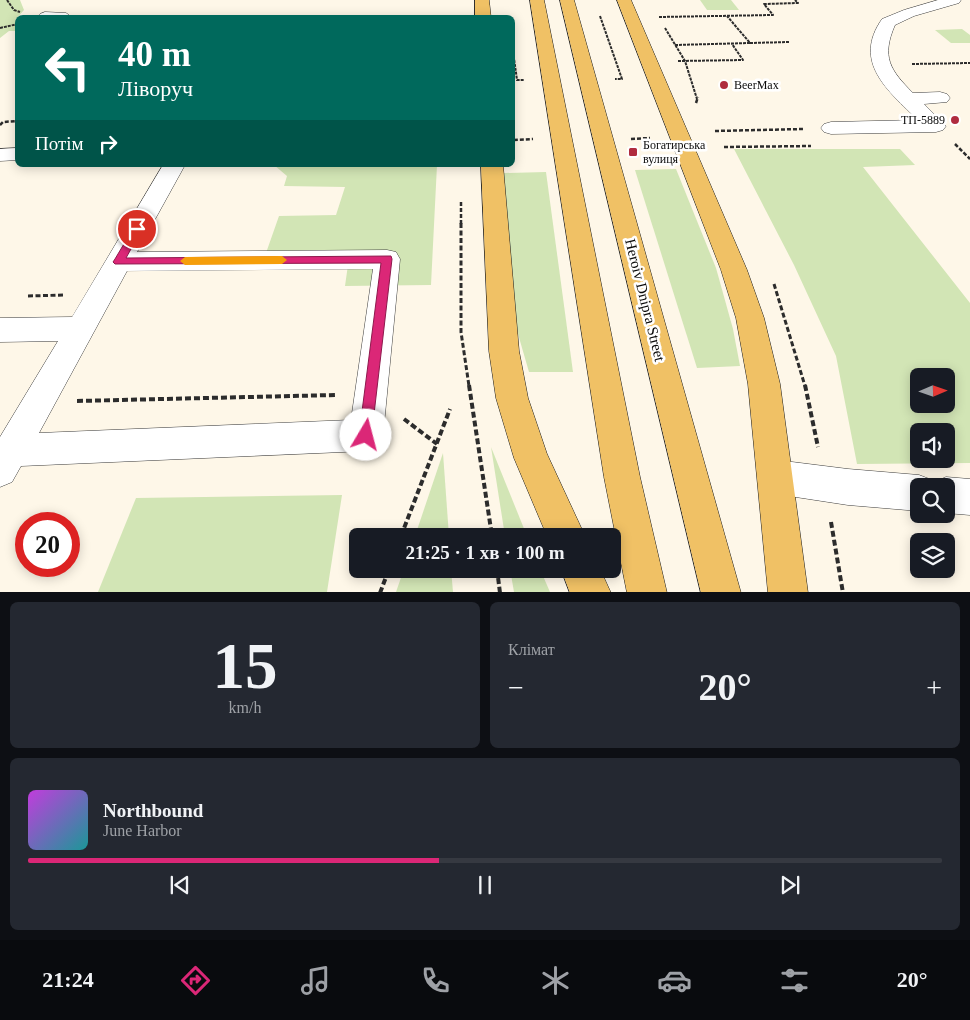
<!DOCTYPE html>
<html lang="uk">
<meta charset="utf-8">
<style>
:root{--surface:#171b24;--page:#242831;--text:#f1f3f6;--muted:#9ea1a6;--line:#363941;--accent:#db2777}
body{margin:0;font-family:"Times New Roman",serif;background:var(--page);color:var(--text);height:100vh;display:flex;flex-direction:column;font-size:19px;white-space:nowrap}
*{box-sizing:border-box;margin:0}
p{font-size:16px;color:var(--muted)}
.icon{flex:none;width:28px;height:28px;fill:none;stroke:currentColor;stroke-width:2;stroke-linecap:round;stroke-linejoin:round}
.map{position:relative;height:592px;overflow:hidden}
.sheet{display:flex;flex-direction:column;gap:10px;padding:10px;background:#0d0f14;flex:1}
.sheet>*{flex:none}
.guide{position:absolute;left:15px;top:15px;width:500px;height:152px;border-radius:8px;box-shadow:0 2px 12px #0003;background:#00695c;color:#fff;overflow:hidden}
.needle{width:32px;rotate:88deg}
.buttons{position:absolute;left:910px;top:368px;display:grid;gap:10px}
.buttons a{display:grid;place-items:center;width:45px;height:45px;border-radius:8px;background:var(--surface);box-shadow:0 2px 12px #0003;font-size:25px}
.speed{position:absolute;left:15px;top:512px;display:flex;gap:10px;font-size:25px;font-weight:700;text-align:center}
.speed>*{display:grid;place-content:center;width:65px;height:65px;border-radius:50%;background:var(--surface);box-shadow:0 2px 12px #0003;line-height:1}
.speed .limit{border:8px solid #d22;background:#fff;color:#111}
.pin{position:absolute;display:grid;place-items:center;width:42px;height:42px;color:#fff;margin:-21px;border:2px solid #fff;border-radius:50%;box-shadow:0 1px 5px #0007}
.me{position:absolute;width:55px;margin:-28px;rotate:8deg;stroke-linejoin:round;filter:drop-shadow(0 0 4px #0008)}
.turn{display:flex;align-items:center;gap:18px;height:105px;padding:0 20px;font-size:22px}
.turn .icon{width:65px;height:65px;stroke-width:2.5}
.turn b{display:block;font-size:35px;line-height:42px}
.then{display:flex;align-items:center;height:48px;padding:0 20px;background:#0003;gap:10px;font-size:19px}
.big{font-size:38px;font-weight:700;line-height:1.1}
.sheet .widget{flex:1;display:flex;flex-direction:column;justify-content:center;gap:8px;min-width:0;padding:0 18px;border-radius:8px;background:var(--page)}
.sheet .dial{align-items:center;gap:0}
.dial b{font-size:65px;line-height:1}
.song{display:flex;align-items:center;gap:15px}
.cover{width:60px;height:60px;border-radius:8px;background:linear-gradient(135deg,hsl(290 70% 55%),hsl(180 70% 35%))}
.played{height:5px;border-radius:2px;background:linear-gradient(90deg,var(--accent) 45%,var(--line) 45%)}
.keys{display:flex;justify-content:space-around;direction:ltr}
.heat{display:flex;justify-content:space-between;align-items:center;font-size:28px;direction:ltr}
.sheet .tiles{flex:1;display:grid;gap:10px;grid-template-columns:1fr 1fr}
.widget:last-child{grid-column:span 2}
.trip{position:absolute;left:349px;top:528px;width:272px;height:50px;border-radius:8px;background:var(--surface);box-shadow:0 2px 12px #0003;font-weight:700;line-height:50px;text-align:center}
.tabs{display:flex;height:80px;justify-content:space-around;align-items:center;background:#090b0e;color:var(--muted)}
.tabs .icon{width:35px;height:35px}
.tabs .current{color:var(--accent)}
.tabs b{font-size:22px;color:var(--text)}
.map>svg:first-child{display:block}
.green{fill:#d2e5b5;fill-rule:evenodd}
.lines{fill:none;stroke-linecap:round;stroke-linejoin:round}
.minor-casing{stroke:#3d3d3d;stroke-width:1}
.major-casing{stroke:#1b1b1b;stroke-width:1}
.path-far3{stroke:#2c2c2c;stroke-width:2;stroke-dasharray:3 1;stroke-linecap:butt}
.path-far2{stroke:#2c2c2c;stroke-width:2.5;stroke-dasharray:4 2;stroke-linecap:butt}
.path-far1{stroke:#2c2c2c;stroke-width:3;stroke-dasharray:5 2.5;stroke-linecap:butt}
.path{stroke:#2c2c2c;stroke-width:4;stroke-dasharray:6 3;stroke-linecap:butt}
.minor{fill:#fff;fill-rule:evenodd}
.major{fill:#f0c165;fill-rule:evenodd}
.route{fill:#db2777;stroke:#8e194d}
.slow{fill:#f59e0b}
.poi-dot{fill:#b02c3f;stroke:#fff;stroke-width:2}
.labels{text-anchor:middle;stroke-width:5;stroke-linejoin:round;paint-order:stroke}
.far-poi-label{font-size:12px;fill:#0a0a0a;stroke:#fff;text-anchor:start}
.street-label{font-size:15px;fill:#0a0a0a;stroke:#fff}
</style>
<div class="map">
<svg width="970" height="593" viewBox="0 0 970 593">
<rect width="100%" height="100%" fill="#fef7e8"/>
<g class="green">
<path d="M 0,0 L 20,0 L 24,10 L 15,20 L 17,21 L 17,31 L 9,31 L 0,38 Z"/>
<path d="M 700,0 L 731,0 L 739,10 L 707,10 Z"/>
<path d="M 962,29 L 970,35 L 970,43 L 951,43 L 935,30 Z"/>
<path d="M 734,149 L 900,149 L 915,165 L 863,167 L 970,303 L 970,463 L 857,464 L 836,356 L 794,265 ZM 919,376 L 946,376 L 946,404 L 919,404 ZM 919,431 L 946,431 L 946,459 L 919,459 Z"/>
<path d="M 274,165 L 437,165 L 431,285 L 345,286 L 350,251 L 266,253 L 279,216 L 336,215 L 345,187 L 284,186 L 287,176 Z"/>
<path d="M 676,169 L 716,268 L 733,329 L 740,366 L 697,368 L 635,170 Z"/>
<path d="M 546,172 L 573,372 L 529,372 L 518,334 L 508,273 L 504,173 Z"/>
<path d="M 491,447 L 527,536 L 505,536 Z"/>
<path d="M 443,453 L 449,536 L 415,536 Z"/>
<path d="M 342,495 L 327,592 L 98,592 L 136,498 Z"/>
<path d="M 404,569 L 451,569 L 453,592 L 396,592 Z"/>
<path d="M 510,569 L 540,569 L 550,592 L 514,592 Z"/>
</g>
<g class="lines">
<g class="minor-casing">
<g id="minor">
<path d="M 938,0 L 961,0 L 959,3 L 914,16 L 895,25 C 881,57 890,70 913,93 L 940,92 L 947,94 L 950,98 L 947,102 L 924,104 L 946,126 L 943,130 L 936,132 L 831,134 L 824,132 L 821,128 L 824,124 L 831,122 L 918,120 C 888,91 852,62 882,19 L 904,10 Z"/>
<path d="M 45,12 L 66,13 L 73,18 L 37,17 L 40,14 Z"/>
<path d="M 18,148 L 18,160 L 0,161 L 0,149 Z"/>
<path d="M 163,165 L 185,165 L 137,252 L 387,250 L 396,252 L 400,259 L 383,435 L 378,446 L 366,451 L 21,466 L 12,482 L 0,487 L 0,437 L 58,341 L 0,342 L 0,318 L 72,317 ZM 373,269 L 351,420 L 39,433 L 127,271 Z"/>
<path d="M 776,460 L 848,469 L 919,475 L 932,480 L 933,483 L 946,477 L 970,479 L 970,515 L 946,513 L 946,486 L 919,486 L 919,511 L 848,505 L 776,494 L 764,489 L 758,477 L 764,465 Z"/>
</g>
</g>
<g class="major-casing">
<g id="major">
<path d="M 475,0 L 489,0 L 491,18 L 475,18 Z"/>
<path d="M 530,0 L 544,0 L 640,477 L 667,593 L 627,593 L 604,477 Z"/>
<path d="M 560,0 L 574,0 L 741,593 L 701,593 Z"/>
<path d="M 617,0 L 631,0 L 747,270 L 764,318 L 780,384 L 808,593 L 768,593 L 748,384 L 736,318 L 721,270 Z"/>
<path d="M 481,165 L 503,165 L 519,351 L 528,398 L 547,454 L 585,536 L 547,536 L 514,458 L 496,398 L 489,351 Z"/>
<path d="M 561,569 L 600,569 L 611,593 L 570,593 Z"/>
</g>
</g>
<g class="path-far3">
<path d="M 7,0 L 14,10 L 20,12"/>
<path d="M 600,16 L 622,79 L 615,79"/>
<path d="M 659,17 L 773,15 L 764,4 L 798,3 L 795,0"/>
<path d="M 0,28 L 18,24"/>
<path d="M 665,28 L 685,61 L 697,99"/>
<path d="M 750,43 L 789,42"/>
<path d="M 512,44 L 517,80 L 524,80"/>
<path d="M 675,45 L 750,43 L 727,16"/>
<path d="M 678,61 L 743,60 L 732,44"/>
<path d="M 912,64 L 970,63"/>
</g>
<g class="path-far2">
<path d="M 696,103 L 698,97"/>
<path d="M 0,125 L 3,122 L 18,121"/>
<path d="M 512,128 L 514,140 L 533,139"/>
<path d="M 715,131 L 803,129"/>
<path d="M 631,139 L 650,138"/>
<path d="M 955,144 L 970,159"/>
<path d="M 724,147 L 811,146"/>
<path d="M 461,202 L 461,224"/>
</g>
<g class="path-far1">
<path d="M 461,223 L 461,332 L 469,386"/>
<path d="M 774,284 L 805,386"/>
<path d="M 28,296 L 64,295"/>
</g>
<g class="path">
<path d="M 469,385 L 492,536"/>
<path d="M 805,385 L 818,447"/>
<path d="M 77,401 L 336,395"/>
<path d="M 404,419 L 437,444"/>
<path d="M 831,522 L 843,593"/>
<path d="M 401,536 L 450,409"/>
<path d="M 497,569 L 500,593"/>
<path d="M 380,593 L 389,569"/>
</g>
<use href="#minor" class="minor"/>
<use href="#major" class="major"/>
</g>
<path class="route" d="M 137,226 L 142,229 L 126,258 L 391,256 L 392,259 L 371,440 L 366,442 L 361,440 L 359,435 L 381,263 L 115,264 L 113,262 L 115,259 L 134,227 Z"/>
<path class="slow" d="M 282,256 L 287,260 L 282,264 L 185,265 L 180,261 L 185,257 Z"/>
<g class="poi-dot">
<circle cx="724" cy="85" r="5"/>
<circle cx="955" cy="120" r="5"/>
<rect x="628" y="147" width="10" height="10" rx="2.5"/>
</g>
<g class="labels">
<g class="far-poi-label">
<text x="734" y="89">BeerMax</text>
<text x="945" y="124" text-anchor="end">ТП-5889</text>
<text x="643" y="149">Богатирська<tspan x="643" dy="14">вулиця</tspan></text>
</g>
<g class="street-label">
<text transform="translate(645 300) rotate(76)" y="5">Heroiv Dnipra Street</text>
</g>
</g>
</svg>
<div class="buttons">
<a><svg class="needle" viewBox="-14 -14 28 28"><path d="M0-13l5 13h-10z" fill="#e53935"/><path d="M0 13l5-13h-10z" fill="#9ea1a6"/></svg></a>
<a><svg class="icon" aria-label="sound" viewBox="0 0 24 24"><path d="M4 9h4l5-4v14l-5-4H4zM17 9q2 3 0 6"/></svg></a>
<a><svg class="icon" aria-label="search" viewBox="0 0 24 24"><circle cx="10" cy="10" r="6"/><path d="M15 15l6 6"/></svg></a>
<a><svg class="icon" aria-label="layers" viewBox="0 0 24 24"><path d="M12 4l9 5-9 5-9-5zM3 14l9 5 9-5"/></svg></a>
</div>
<div class="speed"><div class="limit">20</div></div>
<div class="pin" style="left:137px;top:229px;background:#d93025"><svg class="icon" aria-label="arrive" viewBox="0 0 24 24"><path d="M6 21V4h12l-3 4 3 4H6"/></svg></div>
<svg class="me" style="left:366px;top:435px" viewBox="-20 -20 40 40"><circle r="19" fill="#fff"/><path d="M0-13L10 11 0 6-10 11z" fill="#db2777"/></svg>
<div class="trip">21:25 · 1 хв · 100 m</div>
<div class="guide">
<div class="turn"><svg class="icon" aria-label="left" viewBox="0 0 24 24"><path d="M17 20v-9H6M10 6l-5 5 5 5"/></svg><div><b>40 m</b>Ліворуч</div></div>
<div class="then">Потім<svg class="icon" aria-label="right" viewBox="0 0 24 24"><path d="M7 20v-9h11M14 6l5 5-5 5"/></svg></div>
</div>
</div>
<section class="sheet">
<div class="tiles">
<div class="widget dial"><b>15</b><p>km/h</p></div>
<div class="widget"><p>Клімат</p>
<div class="heat"><a>−</a><b class="big">20°</b><a>+</a></div>
</div>
<div class="widget">
<div class="song"><i class="cover"></i><div><b>Northbound</b><p>June Harbor</p></div></div>
<div class="played"></div>
<div class="keys"><svg class="icon" aria-label="previous" viewBox="0 0 24 24"><path d="M18 5L8 12l10 7zM5 5v14"/></svg><svg class="icon" aria-label="pause" viewBox="0 0 24 24"><path d="M8 5v14M16 5v14"/></svg><svg class="icon" aria-label="next" viewBox="0 0 24 24"><path d="M6 5l10 7-10 7zM19 5v14"/></svg></div>
</div>
</div>
</section>
<nav class="tabs">
<b>21:24</b>
<svg class="icon current" aria-label="directions" viewBox="0 0 24 24"><path d="M12 3l9 9-9 9-9-9zM9 14v-3h6M13 9l2 2-2 2"/></svg>
<svg class="icon" aria-label="music" viewBox="0 0 24 24"><path d="M9 18V5l10-2v13"/><circle cx="6" cy="18" r="3"/><circle cx="16" cy="16" r="3"/></svg>
<svg class="icon" aria-label="phone" viewBox="0 0 24 24"><path d="M5 4h4l2 5-3 2q2 4 5 5l2-3 5 2v4C11 20 4 13 5 4z"/></svg>
<svg class="icon" aria-label="climate" viewBox="0 0 24 24"><path d="M12 3v18M4 7l16 10M4 17L20 7"/></svg>
<svg class="icon" aria-label="car" viewBox="0 0 24 24"><path d="M5 17H2v-5l4-1 3-4h7l3 4 3 1v5h-3M9 17h6M6 11h13"/><circle cx="7" cy="17" r="2"/><circle cx="17" cy="17" r="2"/></svg>
<svg class="icon" aria-label="filters" viewBox="0 0 24 24"><path d="M4 7h16M4 17h16"/><circle cx="9" cy="7" r="2"/><circle cx="15" cy="17" r="2"/></svg>
<b>20°</b>
</nav>
